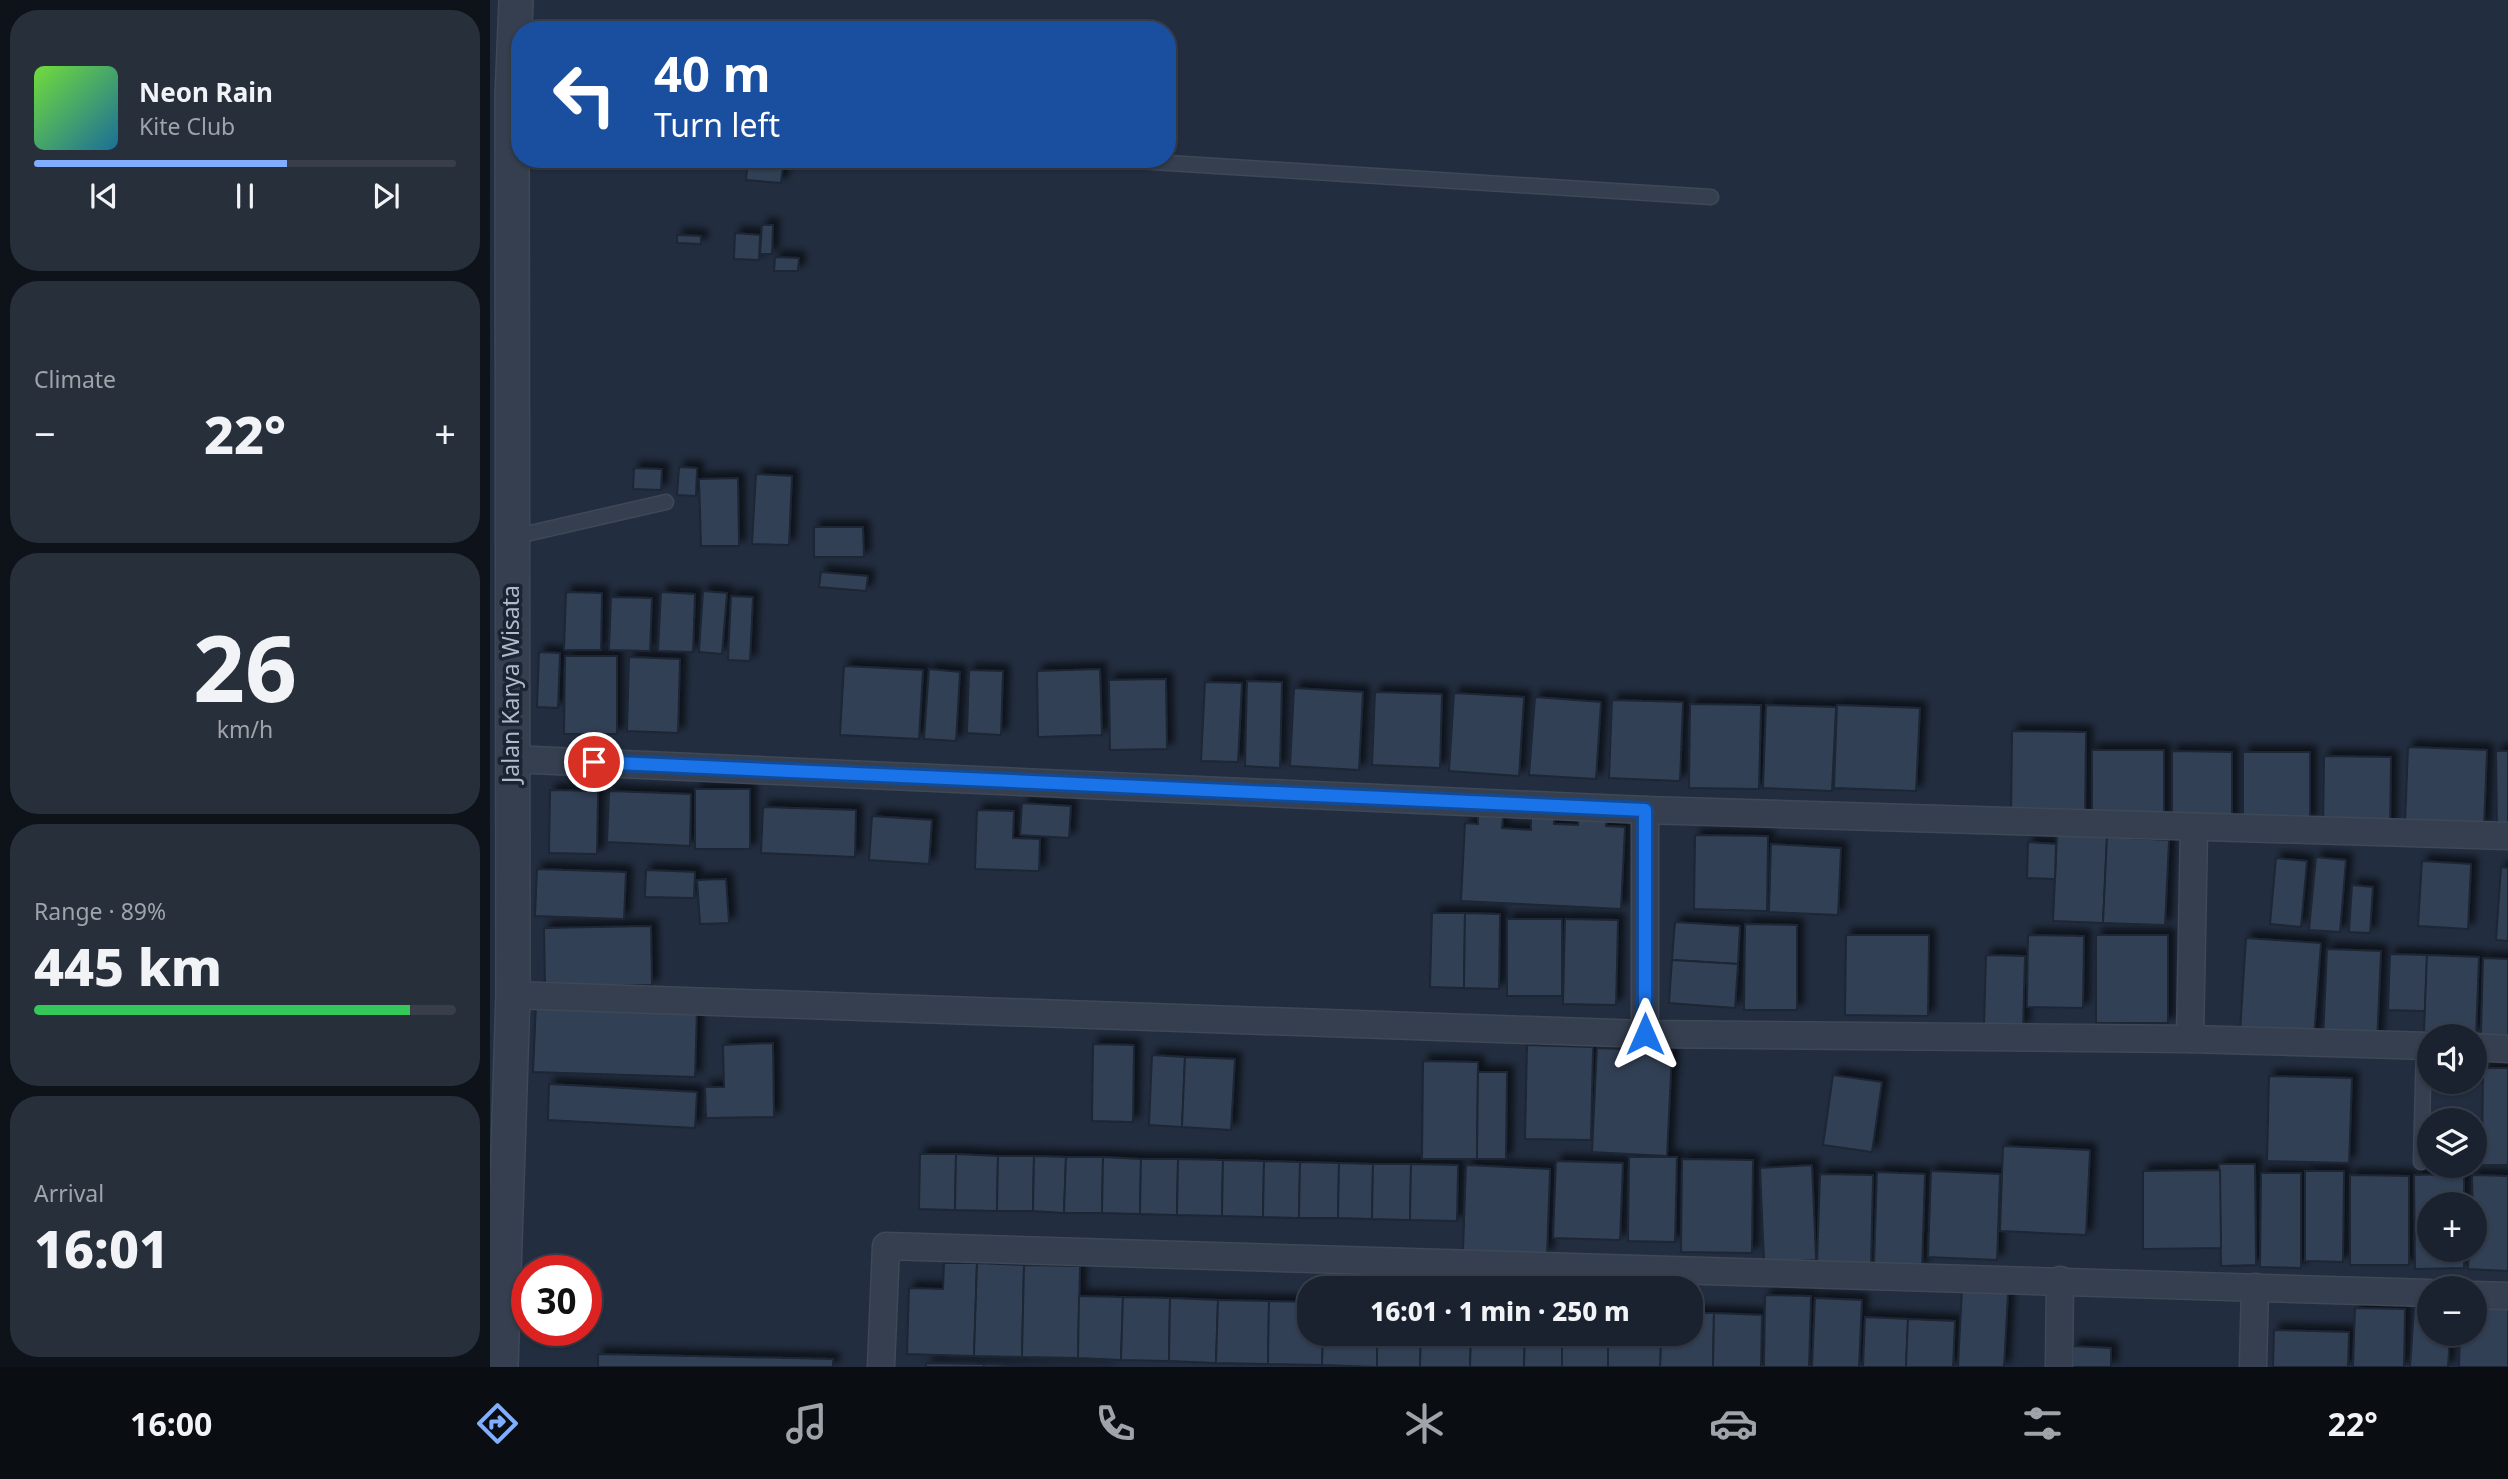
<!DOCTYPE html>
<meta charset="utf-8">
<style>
:root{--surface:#1a222f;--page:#272f3b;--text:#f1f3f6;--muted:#9fa4aa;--line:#383f4b;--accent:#81adff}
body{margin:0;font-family:"Noto Sans",sans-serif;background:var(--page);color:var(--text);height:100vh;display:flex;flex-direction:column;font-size:26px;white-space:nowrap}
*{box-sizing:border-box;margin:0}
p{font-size:23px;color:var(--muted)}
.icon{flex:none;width:38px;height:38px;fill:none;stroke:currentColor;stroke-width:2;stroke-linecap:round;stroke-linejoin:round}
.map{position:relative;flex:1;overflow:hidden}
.side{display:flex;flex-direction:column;gap:10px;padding:10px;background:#0e131a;width:490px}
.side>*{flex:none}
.banner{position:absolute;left:21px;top:21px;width:665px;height:147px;border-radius:28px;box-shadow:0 2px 5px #0004,0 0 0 2px var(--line);background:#1a4fa0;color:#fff;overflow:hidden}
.tools{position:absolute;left:1927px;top:1024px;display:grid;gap:14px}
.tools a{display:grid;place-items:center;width:70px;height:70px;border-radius:50%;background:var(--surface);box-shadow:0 2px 5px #0004,0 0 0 2px var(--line);font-size:35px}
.speed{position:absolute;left:21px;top:1255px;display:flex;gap:14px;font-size:35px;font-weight:700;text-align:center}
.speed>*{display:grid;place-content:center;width:91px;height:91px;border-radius:50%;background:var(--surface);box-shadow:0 2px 5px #0004,0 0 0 2px var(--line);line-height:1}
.speed .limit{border:10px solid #d22;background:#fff;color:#111}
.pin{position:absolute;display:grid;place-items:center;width:60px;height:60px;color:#fff;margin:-30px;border:4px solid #fff;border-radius:50%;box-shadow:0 2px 7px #0007}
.me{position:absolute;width:77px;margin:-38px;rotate:0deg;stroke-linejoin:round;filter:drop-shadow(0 0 5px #0008)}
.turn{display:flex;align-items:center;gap:24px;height:147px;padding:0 28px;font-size:32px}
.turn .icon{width:91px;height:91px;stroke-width:2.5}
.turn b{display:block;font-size:49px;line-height:60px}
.big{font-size:52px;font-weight:800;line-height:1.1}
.side .tile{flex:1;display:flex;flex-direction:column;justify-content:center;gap:10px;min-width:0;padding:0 24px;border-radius:28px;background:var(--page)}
.side .dial{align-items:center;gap:0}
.dial b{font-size:91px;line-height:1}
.song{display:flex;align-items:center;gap:21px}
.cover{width:84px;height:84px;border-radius:10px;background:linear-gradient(135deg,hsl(100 70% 55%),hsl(200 70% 35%))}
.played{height:7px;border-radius:4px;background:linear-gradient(90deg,var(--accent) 60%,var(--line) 60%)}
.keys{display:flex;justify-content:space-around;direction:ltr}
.heat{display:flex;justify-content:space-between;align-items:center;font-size:38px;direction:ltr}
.charge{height:10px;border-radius:5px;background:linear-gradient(90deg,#34c759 89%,var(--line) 0)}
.trip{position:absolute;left:807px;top:1276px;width:406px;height:70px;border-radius:28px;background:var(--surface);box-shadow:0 2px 5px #0004,0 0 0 2px var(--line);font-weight:800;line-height:70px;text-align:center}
.dock{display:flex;height:112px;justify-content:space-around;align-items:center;background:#0a0e13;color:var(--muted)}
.dock .icon{width:49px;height:49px}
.dock .active{color:var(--accent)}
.dock b{font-size:32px;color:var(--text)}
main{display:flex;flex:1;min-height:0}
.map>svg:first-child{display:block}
.building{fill:#334155;stroke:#1d2635;stroke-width:2;filter:url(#shadow)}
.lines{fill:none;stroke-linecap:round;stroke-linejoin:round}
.service-casing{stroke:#3f4857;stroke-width:17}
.minor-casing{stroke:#3f4857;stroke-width:29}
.tertiary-casing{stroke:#3f4857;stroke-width:36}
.service{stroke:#363f4f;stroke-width:14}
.minor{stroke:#363f4f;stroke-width:26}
.tertiary{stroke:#363f4f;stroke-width:33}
.route-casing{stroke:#114b97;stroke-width:18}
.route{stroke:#1a73e8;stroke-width:12}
.labels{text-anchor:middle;stroke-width:7;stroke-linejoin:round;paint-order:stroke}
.street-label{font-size:23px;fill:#b2baca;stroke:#1b2433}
</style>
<main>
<section class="side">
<div class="tile">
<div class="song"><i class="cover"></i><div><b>Neon Rain</b><p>Kite Club</p></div></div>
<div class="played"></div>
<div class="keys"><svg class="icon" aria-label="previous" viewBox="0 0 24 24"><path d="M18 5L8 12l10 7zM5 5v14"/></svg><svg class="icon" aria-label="pause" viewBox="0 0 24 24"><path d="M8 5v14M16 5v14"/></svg><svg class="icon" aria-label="next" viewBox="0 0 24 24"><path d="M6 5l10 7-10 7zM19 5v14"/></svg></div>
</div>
<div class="tile"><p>Climate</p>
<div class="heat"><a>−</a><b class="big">22°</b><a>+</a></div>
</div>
<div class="tile dial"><b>26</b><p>km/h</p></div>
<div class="tile"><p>Range · 89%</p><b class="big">445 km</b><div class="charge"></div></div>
<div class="tile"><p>Arrival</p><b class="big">16:01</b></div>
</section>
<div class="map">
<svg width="2018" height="1367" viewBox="0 0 2018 1367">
<defs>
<filter id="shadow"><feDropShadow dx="6" dy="-6" stdDeviation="3.5" flood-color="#0009"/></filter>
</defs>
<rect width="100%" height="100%" fill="#222d3f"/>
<g class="building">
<path d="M 258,159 L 294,159 L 291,183 L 256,180 Z"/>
<path d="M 272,225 L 283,225 L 282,254 L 270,254 Z"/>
<path d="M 245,233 L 270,235 L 269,260 L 244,259 Z"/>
<path d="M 187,235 L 211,236 L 211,244 L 187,243 Z"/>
<path d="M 285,257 L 309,258 L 308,271 L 284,271 Z"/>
<path d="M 189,467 L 207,468 L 206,496 L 187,495 Z"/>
<path d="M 144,468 L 172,469 L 171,490 L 143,489 Z"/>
<path d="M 266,474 L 302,476 L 299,545 L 262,544 Z"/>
<path d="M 248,478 L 249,546 L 211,546 L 209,479 Z"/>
<path d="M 324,527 L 373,527 L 374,557 L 324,557 Z"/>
<path d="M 331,572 L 378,576 L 376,591 L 329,587 Z"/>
<path d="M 213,591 L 237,593 L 232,654 L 209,652 Z"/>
<path d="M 76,592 L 112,593 L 111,650 L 74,650 Z"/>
<path d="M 171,592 L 205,594 L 203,652 L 168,651 Z"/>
<path d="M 241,596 L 263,597 L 260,661 L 238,660 Z"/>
<path d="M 121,597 L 162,598 L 160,651 L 119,650 Z"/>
<path d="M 49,652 L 70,653 L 68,708 L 47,707 Z"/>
<path d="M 75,656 L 127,656 L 127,734 L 74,734 Z"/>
<path d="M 139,657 L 190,659 L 188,733 L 137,731 Z"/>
<path d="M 354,666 L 433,670 L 429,739 L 350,735 Z"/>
<path d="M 439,669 L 470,672 L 466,741 L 434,739 Z"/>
<path d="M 610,669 L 612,735 L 548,737 L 547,671 Z"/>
<path d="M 479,670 L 513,671 L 511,735 L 477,733 Z"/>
<path d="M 676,679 L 677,749 L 620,750 L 619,680 Z"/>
<path d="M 757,681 L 792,682 L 790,768 L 755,766 Z"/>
<path d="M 715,682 L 752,683 L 748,762 L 711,761 Z"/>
<path d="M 804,688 L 873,692 L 869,770 L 800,766 Z"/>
<path d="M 885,692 L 952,694 L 950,768 L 882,765 Z"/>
<path d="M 964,693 L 1034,697 L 1029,776 L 959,771 Z"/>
<path d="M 1045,697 L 1111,702 L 1106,779 L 1039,775 Z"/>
<path d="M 1122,700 L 1193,702 L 1190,781 L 1119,778 Z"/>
<path d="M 1200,704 L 1271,705 L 1269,789 L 1199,788 Z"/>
<path d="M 1276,705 L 1346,707 L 1342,791 L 1273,788 Z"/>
<path d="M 1347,705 L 1430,708 L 1426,791 L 1344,788 Z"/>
<path d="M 1522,731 L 1596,732 L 1595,822 L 1521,822 Z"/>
<path d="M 1918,747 L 1997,750 L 1994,827 L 1915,824 Z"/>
<path d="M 1602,750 L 1674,750 L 1674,820 L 1602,821 Z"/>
<path d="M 1682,751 L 1742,752 L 1742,822 L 1682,822 Z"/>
<path d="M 2006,751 L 2018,751 L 2018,832 L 2007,832 Z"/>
<rect x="1753" y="752" width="67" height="69"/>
<path d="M 1834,756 L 1901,757 L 1900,830 L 1833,829 Z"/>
<rect x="205" y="789" width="55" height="60"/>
<path d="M 60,790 L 108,791 L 107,854 L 59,853 Z"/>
<path d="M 119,791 L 201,794 L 200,846 L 117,842 Z"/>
<path d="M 532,803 L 581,806 L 579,838 L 530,835 Z"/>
<path d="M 273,807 L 366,810 L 365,857 L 271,853 Z"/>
<path d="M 487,810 L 524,811 L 523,838 L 550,839 L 549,871 L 485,869 Z"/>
<path d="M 1041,812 L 1064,813 L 1064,824 L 1088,825 L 1089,812 L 1117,814 L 1116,826 L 1135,827 L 1131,909 L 971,901 L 975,823 L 988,824 L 988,814 L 1013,815 L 1012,828 L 1041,830 Z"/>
<path d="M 382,816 L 442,820 L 439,864 L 379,860 Z"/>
<path d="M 1205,835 L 1278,836 L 1277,911 L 1204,909 Z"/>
<path d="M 1567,835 L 1617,837 L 1613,923 L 1563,921 Z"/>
<path d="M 1617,837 L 1679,840 L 1675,925 L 1613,923 Z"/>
<path d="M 1538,842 L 1566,844 L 1565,879 L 1537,878 Z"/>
<path d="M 1281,844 L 1351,848 L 1348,915 L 1279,912 Z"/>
<path d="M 1826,857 L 1856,860 L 1850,932 L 1819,930 Z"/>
<path d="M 1786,858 L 1817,861 L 1811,927 L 1780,924 Z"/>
<path d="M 1932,861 L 1981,864 L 1978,929 L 1928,926 Z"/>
<path d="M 2011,867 L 2018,868 L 2018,941 L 2006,940 Z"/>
<path d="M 47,869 L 136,872 L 134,919 L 45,916 Z"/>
<path d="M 156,870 L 205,872 L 204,898 L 155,897 Z"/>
<path d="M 236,879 L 239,923 L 210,924 L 207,880 Z"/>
<path d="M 1862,885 L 1883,887 L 1880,933 L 1859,932 Z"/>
<path d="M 942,913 L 975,913 L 974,988 L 940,987 Z"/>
<path d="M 975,913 L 1010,914 L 1009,989 L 974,988 Z"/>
<rect x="1017" y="919" width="55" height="77"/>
<path d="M 1075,919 L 1128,920 L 1126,1005 L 1073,1004 Z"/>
<path d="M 1185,922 L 1250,926 L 1248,964 L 1182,960 Z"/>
<path d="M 1255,924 L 1307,925 L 1307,1010 L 1254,1010 Z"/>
<path d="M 161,926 L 162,985 L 55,987 L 54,928 Z"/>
<path d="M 1356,935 L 1439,935 L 1438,1016 L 1355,1015 Z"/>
<path d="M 1538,935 L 1594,936 L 1593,1008 L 1537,1007 Z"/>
<rect x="1606" y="935" width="72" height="88"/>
<path d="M 1756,938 L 1831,943 L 1824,1037 L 1750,1032 Z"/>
<path d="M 1837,949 L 1891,951 L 1887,1043 L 1833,1041 Z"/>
<path d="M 1900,954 L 1937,955 L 1935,1011 L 1898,1010 Z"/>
<path d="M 1496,955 L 1535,956 L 1533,1028 L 1494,1027 Z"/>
<path d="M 1937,955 L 1989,957 L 1986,1034 L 1934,1032 Z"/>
<path d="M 1993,958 L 2018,959 L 2018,1036 L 1991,1035 Z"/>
<path d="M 1182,960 L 1248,964 L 1245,1008 L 1179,1003 Z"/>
<path d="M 46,1004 L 207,1009 L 205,1077 L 43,1072 Z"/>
<path d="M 283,1043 L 284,1117 L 216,1118 L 215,1087 L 234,1087 L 233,1045 Z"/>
<path d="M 603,1044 L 644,1045 L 643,1122 L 602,1121 Z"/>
<path d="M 1037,1045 L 1103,1047 L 1101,1140 L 1035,1139 Z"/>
<path d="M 1107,1048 L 1182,1051 L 1177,1156 L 1102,1152 Z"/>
<path d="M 662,1055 L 695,1057 L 692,1127 L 659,1125 Z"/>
<path d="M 695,1057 L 745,1059 L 741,1130 L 692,1127 Z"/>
<path d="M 933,1061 L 988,1062 L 987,1159 L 932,1159 Z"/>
<path d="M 1993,1068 L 2018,1068 L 2018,1165 L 1992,1165 Z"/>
<path d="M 988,1072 L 1017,1072 L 1016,1159 L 987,1159 Z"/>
<path d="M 1343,1075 L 1392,1082 L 1382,1152 L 1333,1145 Z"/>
<path d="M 1779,1076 L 1862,1078 L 1859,1163 L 1777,1161 Z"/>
<path d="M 59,1084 L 207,1092 L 205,1128 L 58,1120 Z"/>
<path d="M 1513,1146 L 1600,1150 L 1596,1235 L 1510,1231 Z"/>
<path d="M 430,1154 L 466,1154 L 465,1210 L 429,1209 Z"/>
<path d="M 466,1154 L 508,1156 L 507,1211 L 465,1210 Z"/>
<path d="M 508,1156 L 544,1156 L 543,1211 L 507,1211 Z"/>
<path d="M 544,1156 L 576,1157 L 574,1213 L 543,1211 Z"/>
<path d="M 576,1157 L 613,1157 L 612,1213 L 574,1213 Z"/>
<path d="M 613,1157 L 651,1159 L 650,1214 L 612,1213 Z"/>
<path d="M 1139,1157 L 1187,1157 L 1185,1242 L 1138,1241 Z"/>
<path d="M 651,1159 L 688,1159 L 687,1215 L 650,1214 Z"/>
<path d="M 688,1159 L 733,1160 L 732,1216 L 687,1215 Z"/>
<path d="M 1192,1159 L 1263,1160 L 1262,1253 L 1191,1252 Z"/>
<path d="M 733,1160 L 774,1161 L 773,1217 L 732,1216 Z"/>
<path d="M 774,1161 L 810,1162 L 809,1218 L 773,1217 Z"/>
<path d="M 1066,1161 L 1133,1163 L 1130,1240 L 1063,1238 Z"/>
<path d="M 810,1162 L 849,1163 L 848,1218 L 809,1218 Z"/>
<path d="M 849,1163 L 883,1164 L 882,1219 L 848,1218 Z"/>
<path d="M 883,1164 L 921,1164 L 920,1220 L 882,1219 Z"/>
<path d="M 921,1164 L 968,1165 L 967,1221 L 920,1220 Z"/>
<path d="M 1729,1164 L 1765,1164 L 1766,1265 L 1731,1266 Z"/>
<path d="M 976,1165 L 1060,1169 L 1057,1254 L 973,1251 Z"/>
<path d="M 1322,1165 L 1326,1260 L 1274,1262 L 1270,1168 Z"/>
<path d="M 1730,1170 L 1731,1248 L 1653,1249 L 1653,1171 Z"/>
<path d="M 1441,1171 L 1510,1174 L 1507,1260 L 1438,1257 Z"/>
<path d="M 1815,1171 L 1854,1171 L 1853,1262 L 1815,1261 Z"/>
<path d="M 1387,1172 L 1435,1174 L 1432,1268 L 1384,1266 Z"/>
<path d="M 1771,1173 L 1811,1173 L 1811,1268 L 1770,1267 Z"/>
<path d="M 1330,1174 L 1383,1175 L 1381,1267 L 1327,1266 Z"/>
<path d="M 1974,1174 L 1974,1204 L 1939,1204 L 1939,1250 L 1974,1250 L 1974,1268 L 1925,1269 L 1924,1175 Z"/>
<path d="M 1860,1175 L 1919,1176 L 1919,1265 L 1860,1265 Z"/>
<path d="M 1982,1175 L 2018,1176 L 2018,1271 L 1978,1269 L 1979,1250 L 1984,1250 Z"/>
<path d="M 454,1263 L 487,1263 L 484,1356 L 417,1354 L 419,1288 L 453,1289 Z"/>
<path d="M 487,1263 L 534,1265 L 532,1357 L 484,1356 Z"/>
<path d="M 534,1265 L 590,1266 L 588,1358 L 532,1357 Z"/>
<path d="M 1472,1290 L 1518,1293 L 1514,1367 L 1468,1367 Z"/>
<path d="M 1275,1295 L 1321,1296 L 1319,1367 L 1274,1367 Z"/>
<path d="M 589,1296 L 633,1297 L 631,1360 L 588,1358 Z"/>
<path d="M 633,1297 L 680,1298 L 679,1361 L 631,1360 Z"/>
<path d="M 680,1298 L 728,1300 L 726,1363 L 679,1361 Z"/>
<path d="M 1325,1298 L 1372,1300 L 1369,1367 L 1322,1367 Z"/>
<path d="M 728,1300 L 779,1301 L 778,1364 L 726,1363 Z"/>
<path d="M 779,1301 L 819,1302 L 819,1334 L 833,1334 L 832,1365 L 778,1364 Z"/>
<path d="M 1865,1308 L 1915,1309 L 1914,1367 L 1863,1367 Z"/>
<path d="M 1924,1309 L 1939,1310 L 1939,1334 L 1960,1334 L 1958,1367 L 1920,1367 Z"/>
<path d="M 1984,1309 L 2018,1309 L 2018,1367 L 1969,1367 L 1970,1334 L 1984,1334 Z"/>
<path d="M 1200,1313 L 1224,1313 L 1223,1367 L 1170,1367 L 1171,1334 L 1200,1334 Z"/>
<path d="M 1224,1313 L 1272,1315 L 1271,1367 L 1223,1367 Z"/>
<path d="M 1375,1317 L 1418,1319 L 1416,1367 L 1373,1367 Z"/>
<path d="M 1418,1319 L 1465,1321 L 1463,1367 L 1416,1367 Z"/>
<path d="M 1784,1330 L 1859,1332 L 1858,1367 L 1783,1367 Z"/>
<path d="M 833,1334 L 887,1334 L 887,1367 L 832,1365 Z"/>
<path d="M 887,1334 L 931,1334 L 930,1367 L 887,1367 Z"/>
<path d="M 931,1334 L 981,1334 L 980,1367 L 930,1367 Z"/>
<path d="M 981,1334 L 1035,1334 L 1034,1367 L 980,1367 Z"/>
<path d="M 1035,1334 L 1072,1334 L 1072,1367 L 1034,1367 Z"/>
<rect x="1072" y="1334" width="46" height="33"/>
<path d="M 1118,1334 L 1171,1334 L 1170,1367 L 1118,1367 Z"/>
<path d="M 1583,1346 L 1621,1348 L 1621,1367 L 1582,1367 Z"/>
<path d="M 108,1354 L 343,1359 L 343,1367 L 108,1367 Z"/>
<path d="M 436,1363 L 494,1364 L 494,1367 L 436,1367 Z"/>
<path d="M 494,1364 L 551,1366 L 551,1367 L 494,1367 Z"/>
<path d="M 551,1366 L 621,1367 L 551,1367 Z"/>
</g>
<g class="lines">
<g class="service-casing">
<g id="service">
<path d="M 615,159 L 1221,197"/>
<path d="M 23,537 L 176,502"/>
<path d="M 1931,1162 L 1934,1045"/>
</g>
</g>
<g class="minor-casing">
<g id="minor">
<path d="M 21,759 L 1155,810 L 2018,836"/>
<path d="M 1155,810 L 1155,1034"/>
<path d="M 23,995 L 1155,1034 L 1700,1039 L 1939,1046"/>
<path d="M 1700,1039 L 1704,829"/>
<path d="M 1984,1047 L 2018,1049"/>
<path d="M 1984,1295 L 2018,1296"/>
<path d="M 391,1367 L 396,1246 L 1939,1293"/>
<path d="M 1569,1367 L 1570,1280"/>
<path d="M 1763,1367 L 1765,1287"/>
</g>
</g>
<g class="tertiary-casing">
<path id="tertiary" d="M 11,1367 L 23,995 L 22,99 L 26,0"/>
</g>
<use href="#service" class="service"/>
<use href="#minor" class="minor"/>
<use href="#tertiary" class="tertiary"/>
</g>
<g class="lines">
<g class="route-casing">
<path id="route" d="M 104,762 L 1155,810 L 1155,1034"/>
</g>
<use href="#route" class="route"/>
</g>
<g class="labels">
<g class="street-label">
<text transform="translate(21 684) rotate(-90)" y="8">Jalan Karya Wisata</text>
</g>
</g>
</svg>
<div class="tools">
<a><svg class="icon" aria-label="sound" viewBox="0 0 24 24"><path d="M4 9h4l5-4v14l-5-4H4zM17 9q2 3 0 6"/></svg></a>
<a><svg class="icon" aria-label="layers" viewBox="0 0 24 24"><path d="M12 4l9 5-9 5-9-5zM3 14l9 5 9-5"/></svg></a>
<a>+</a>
<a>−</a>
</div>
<div class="speed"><div class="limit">30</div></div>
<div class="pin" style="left:104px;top:762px;background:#d93025"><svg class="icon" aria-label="arrive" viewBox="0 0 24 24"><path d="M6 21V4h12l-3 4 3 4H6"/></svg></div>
<svg class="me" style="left:1155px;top:1034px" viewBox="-20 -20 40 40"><path d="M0-17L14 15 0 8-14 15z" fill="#1a73e8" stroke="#fff" stroke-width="4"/></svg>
<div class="trip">16:01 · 1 min · 250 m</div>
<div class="banner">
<div class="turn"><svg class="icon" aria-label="left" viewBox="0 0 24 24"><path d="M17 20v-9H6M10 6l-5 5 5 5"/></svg><div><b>40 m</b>Turn left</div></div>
</div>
</div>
</main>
<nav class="dock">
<b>16:00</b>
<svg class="icon active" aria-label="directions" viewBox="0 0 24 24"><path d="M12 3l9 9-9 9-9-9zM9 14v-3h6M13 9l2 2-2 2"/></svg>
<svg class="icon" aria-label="music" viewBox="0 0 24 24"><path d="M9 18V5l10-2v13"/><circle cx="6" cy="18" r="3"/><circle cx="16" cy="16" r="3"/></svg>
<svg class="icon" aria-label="phone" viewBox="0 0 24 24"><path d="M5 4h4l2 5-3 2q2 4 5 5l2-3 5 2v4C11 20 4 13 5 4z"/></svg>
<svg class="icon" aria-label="climate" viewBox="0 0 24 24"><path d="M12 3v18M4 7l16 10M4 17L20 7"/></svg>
<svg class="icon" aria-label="car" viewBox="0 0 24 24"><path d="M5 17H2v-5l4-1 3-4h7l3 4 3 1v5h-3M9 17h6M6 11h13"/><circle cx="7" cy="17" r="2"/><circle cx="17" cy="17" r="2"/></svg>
<svg class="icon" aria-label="filters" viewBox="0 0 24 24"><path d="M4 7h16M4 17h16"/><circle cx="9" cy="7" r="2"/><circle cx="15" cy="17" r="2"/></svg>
<b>22°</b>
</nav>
